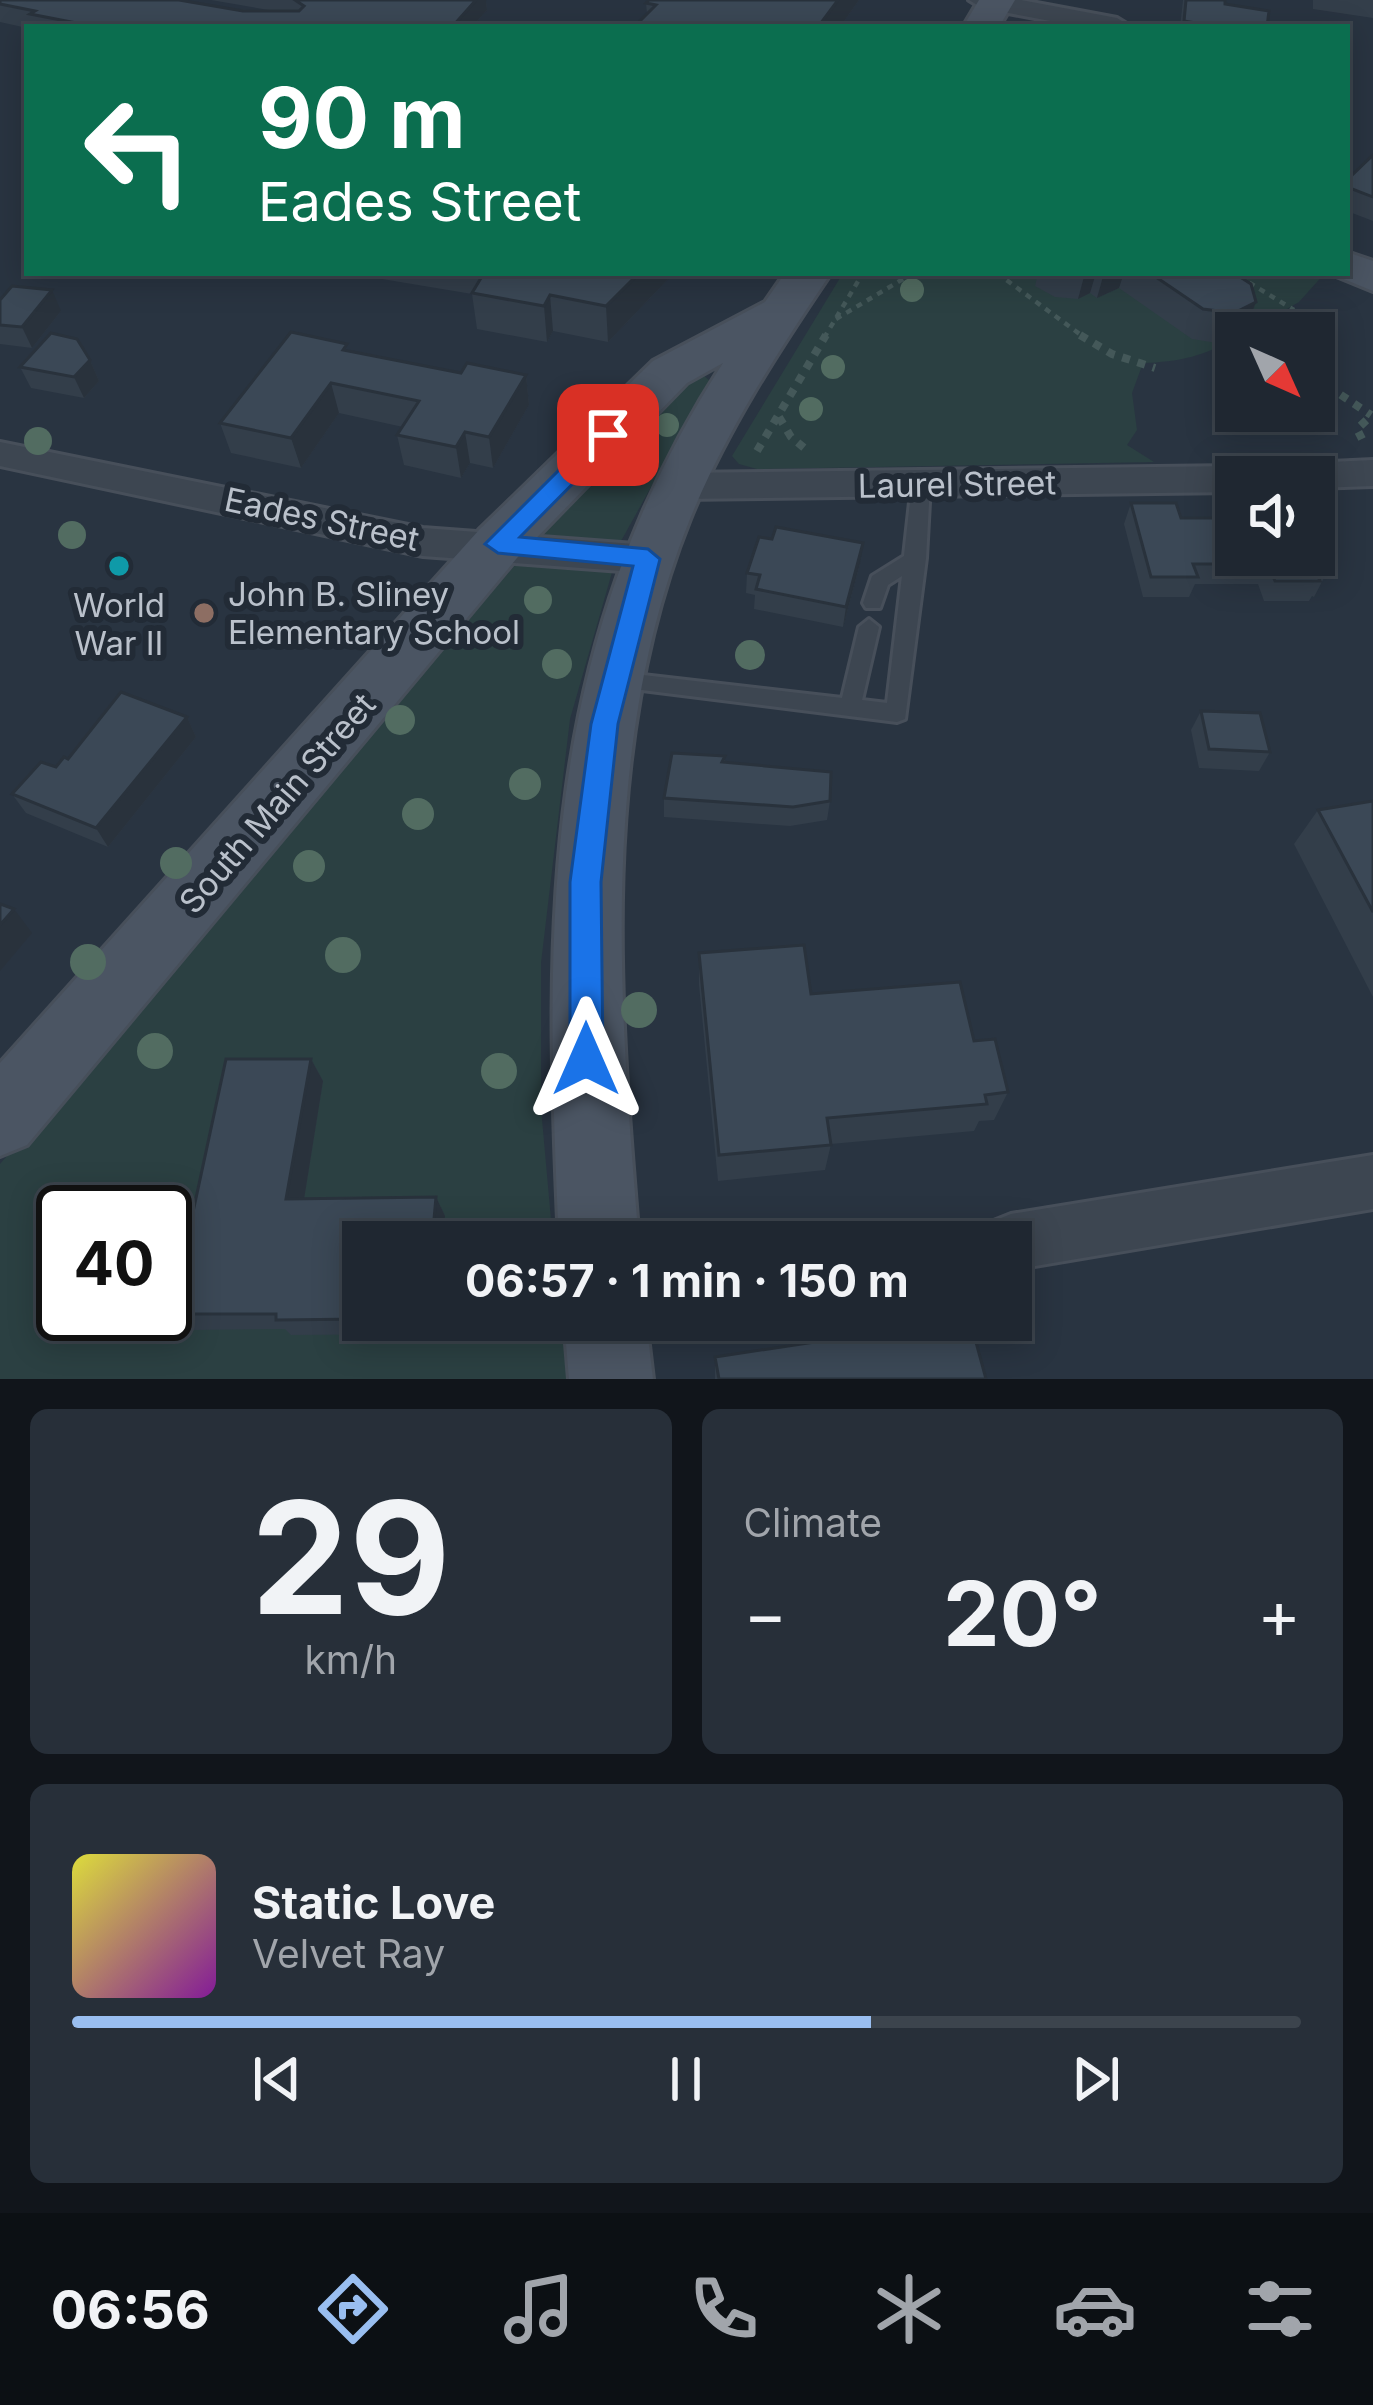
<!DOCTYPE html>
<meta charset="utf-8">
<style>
:root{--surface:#1f2731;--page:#272f39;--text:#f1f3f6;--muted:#a1a5ab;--line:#3c444d;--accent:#99bef0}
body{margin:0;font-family:Inter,sans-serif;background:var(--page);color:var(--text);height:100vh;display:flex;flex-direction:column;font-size:45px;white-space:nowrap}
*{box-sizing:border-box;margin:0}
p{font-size:39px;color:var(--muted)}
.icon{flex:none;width:66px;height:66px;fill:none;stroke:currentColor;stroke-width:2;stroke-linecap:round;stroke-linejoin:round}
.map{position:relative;height:1379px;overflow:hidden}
.drawer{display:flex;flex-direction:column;gap:30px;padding:30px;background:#11151b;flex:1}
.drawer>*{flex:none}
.top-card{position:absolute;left:24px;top:24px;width:1326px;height:252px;border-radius:0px;box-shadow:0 6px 30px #0003,0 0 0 3px var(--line);background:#0b6e4f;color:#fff;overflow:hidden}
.needle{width:78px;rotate:135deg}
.controls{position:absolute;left:1215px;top:312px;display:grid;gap:24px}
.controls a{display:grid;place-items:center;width:120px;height:120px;border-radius:0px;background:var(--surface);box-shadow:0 6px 30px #0003,0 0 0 3px var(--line);font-size:60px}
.speed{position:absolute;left:36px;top:1185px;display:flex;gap:24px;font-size:60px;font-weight:700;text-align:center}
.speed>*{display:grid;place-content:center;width:156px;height:156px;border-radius:50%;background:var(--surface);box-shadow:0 6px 30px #0003,0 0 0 3px var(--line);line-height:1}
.speed .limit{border:6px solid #111;border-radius:18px;background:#fff;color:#111}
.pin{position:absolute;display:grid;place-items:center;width:102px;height:102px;color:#fff;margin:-51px;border-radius:24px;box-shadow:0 6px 18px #0006}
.me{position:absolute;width:132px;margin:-66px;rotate:0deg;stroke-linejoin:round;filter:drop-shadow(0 0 9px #0008)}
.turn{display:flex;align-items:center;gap:42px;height:252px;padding:0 36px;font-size:54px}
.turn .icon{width:156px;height:156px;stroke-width:2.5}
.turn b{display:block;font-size:84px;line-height:102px}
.big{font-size:90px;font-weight:700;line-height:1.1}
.drawer .tile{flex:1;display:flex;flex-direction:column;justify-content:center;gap:18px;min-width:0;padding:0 42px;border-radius:18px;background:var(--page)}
.drawer .dial{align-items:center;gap:0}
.dial b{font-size:156px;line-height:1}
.song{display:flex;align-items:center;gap:36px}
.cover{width:144px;height:144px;border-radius:18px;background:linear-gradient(135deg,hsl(60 70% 55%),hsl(290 70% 35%))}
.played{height:12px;border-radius:6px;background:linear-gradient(90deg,var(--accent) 65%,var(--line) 65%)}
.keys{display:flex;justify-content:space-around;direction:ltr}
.heat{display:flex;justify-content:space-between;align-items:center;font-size:66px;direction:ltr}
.drawer .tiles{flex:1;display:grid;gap:30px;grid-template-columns:1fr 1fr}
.tile:last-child{grid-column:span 2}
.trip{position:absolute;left:342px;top:1221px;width:690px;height:120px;border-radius:0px;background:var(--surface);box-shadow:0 6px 30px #0003,0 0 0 3px var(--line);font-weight:700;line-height:120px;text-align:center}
.tabs{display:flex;height:192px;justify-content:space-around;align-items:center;background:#0c1014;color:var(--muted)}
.tabs .icon{width:84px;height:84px}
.tabs .current{color:var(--accent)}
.tabs b{font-size:54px;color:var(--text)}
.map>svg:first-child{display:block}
.green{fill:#2b4042;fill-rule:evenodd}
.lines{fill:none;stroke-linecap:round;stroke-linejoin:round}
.lane-casing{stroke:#474f5a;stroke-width:6}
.street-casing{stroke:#474f5a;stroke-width:6}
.secondary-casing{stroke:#474f5a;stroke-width:6}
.path-far1{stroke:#445859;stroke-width:4.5;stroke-dasharray:6 6;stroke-linecap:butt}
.path{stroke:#445859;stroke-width:8;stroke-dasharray:8 8;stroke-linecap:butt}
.lane{fill:#3d4651;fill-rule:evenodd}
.street{fill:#3d4651;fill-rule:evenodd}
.secondary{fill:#4b5563;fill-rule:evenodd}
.tree{fill:#526c61}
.wall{fill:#333e4a}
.shaded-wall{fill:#29323c}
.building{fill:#3b4856;stroke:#29323c;stroke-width:3}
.route{fill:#1a73e8;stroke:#114b97;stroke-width:3}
.culture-dot{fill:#0f9aa8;stroke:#222b36;stroke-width:4.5}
.education-dot{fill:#8d6e63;stroke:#222b36;stroke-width:4.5}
.labels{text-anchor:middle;stroke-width:12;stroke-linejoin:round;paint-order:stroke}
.street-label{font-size:33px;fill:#bac1cb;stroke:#222b36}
.poi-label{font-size:33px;fill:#bac1cb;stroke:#222b36;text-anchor:start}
</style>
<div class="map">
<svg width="1373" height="1379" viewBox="0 0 1373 1379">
<rect width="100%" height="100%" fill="#293441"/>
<g class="green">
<path d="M 843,273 L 1325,273 L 1299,302 L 1245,333 L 1236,333 L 1236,338 C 1205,356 1178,362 1143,363 L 1132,393 L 1137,430 L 1127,445 L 1154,462 L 757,469 L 739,464 L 732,456 Z"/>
<path d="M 702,374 L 710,381 L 621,541 L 570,719 L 541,963 L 541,1108 L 553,1242 L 363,1242 L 363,1320 L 560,1320 L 561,1329 L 571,1340 L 575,1379 L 0,1379 L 0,1164 L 516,564 L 689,377 ZM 63,1212 L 165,1212 L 165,1314 L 63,1314 Z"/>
</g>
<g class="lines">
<g class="lane-casing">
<path id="lane" d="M 921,478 L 930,484 L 926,558 L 905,719 L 897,722 L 610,686 L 607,680 L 610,674 L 617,672 L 842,698 L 859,627 L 869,619 L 879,627 L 862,700 L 887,703 L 902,576 L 888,585 L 880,608 L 866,608 L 863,603 L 872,576 L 904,556 L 912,484 Z"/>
</g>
<g class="street-casing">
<g id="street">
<path d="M 969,0 L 1021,0 L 1117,18 L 1130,26 L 1082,27 L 982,8 Z"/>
<path d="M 0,442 L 423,528 L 648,545 L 662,549 L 667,559 L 662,569 L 648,573 L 423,556 L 0,466 Z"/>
<path d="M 1373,460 L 1373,486 L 1314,488 L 1314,477 L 1271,477 L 1276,468 L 1289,464 Z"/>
<path d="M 1236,466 L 1249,470 L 1253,477 L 1236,477 L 1236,492 L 679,499 L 666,495 L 660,486 L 666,477 L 679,473 Z"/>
<path d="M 1373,1155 L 1373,1209 L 1011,1270 L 1011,1242 L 983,1242 L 991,1222 L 1011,1214 Z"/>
</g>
</g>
<g class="secondary-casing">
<g id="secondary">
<path d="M 979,0 L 1015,0 L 999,27 L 963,27 Z"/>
<path d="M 1347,252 L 1373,261 L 1373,291 L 1329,273 L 1347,273 Z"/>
<path d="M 785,273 L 831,273 C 778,351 726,431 690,519 C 598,746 619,1003 639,1242 L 559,1242 C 544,918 540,647 723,363 L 687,383 L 517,558 L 27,1145 L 0,1156 L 0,1063 L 479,530 L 653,361 L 765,302 Z"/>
<path d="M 564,1320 L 646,1320 L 653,1379 L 569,1379 Z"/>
</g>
</g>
<g class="path-far1">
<path d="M 997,273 L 1085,338"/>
<path d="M 1246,273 L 1245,280 L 1294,310"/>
<path d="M 836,319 L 913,273"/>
<path d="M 824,338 L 863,273"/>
</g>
<g class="path">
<path d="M 1080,335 L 1112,354 L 1155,368"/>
<path d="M 1314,377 L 1371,415"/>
<path d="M 779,417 L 791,437 L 808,451"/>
<path d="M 1362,439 L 1357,429 L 1372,415"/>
<path d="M 757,451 L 826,335"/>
</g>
<use href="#lane" class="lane"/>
<use href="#street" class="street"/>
<use href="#secondary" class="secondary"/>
</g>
<g class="tree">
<circle cx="912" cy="290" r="12"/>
<circle cx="833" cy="367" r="12"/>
<circle cx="811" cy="409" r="12"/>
<circle cx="667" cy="425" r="12"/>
<circle cx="38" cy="441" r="14"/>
<circle cx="72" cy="535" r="14"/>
<circle cx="538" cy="600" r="14"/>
<circle cx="750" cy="655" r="15"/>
<circle cx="557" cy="664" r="15"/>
<circle cx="400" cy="720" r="15"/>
<circle cx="525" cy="784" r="16"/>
<circle cx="418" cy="814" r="16"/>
<circle cx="176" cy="863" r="16"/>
<circle cx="309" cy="866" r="16"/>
<circle cx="343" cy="955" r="18"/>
<circle cx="88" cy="962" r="18"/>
<circle cx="639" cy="1010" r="18"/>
<circle cx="155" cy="1051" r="18"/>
<circle cx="499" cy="1071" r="18"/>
</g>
<g class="wall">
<path d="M 0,0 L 274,11 L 211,0 L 486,0 L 487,10 L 472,27 L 27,28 L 0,22 Z"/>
<path d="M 649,0 L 859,0 L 840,27 L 640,27 L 639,22 L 647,14 L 646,3 Z"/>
<path d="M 1183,0 L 1225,0 L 1225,4 L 1267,27 L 1180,27 Z"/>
<path d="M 1313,0 L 1373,0 L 1373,18 L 1313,9 Z"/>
<path d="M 1373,155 L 1373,221 L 1347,211 L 1347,180 Z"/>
<path d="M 346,273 L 674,273 L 608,342 L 553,331 L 547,342 L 477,329 L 472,294 Z"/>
<path d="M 1038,273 L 1234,273 L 1256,302 L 1244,333 L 1236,333 L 1236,337 L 1223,344 L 1192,339 L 1119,288 L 1097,298 L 1090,293 L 1078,299 L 1055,297 L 1035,286 Z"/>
<path d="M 0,300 L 61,311 L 32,348 L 0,344 Z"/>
<path d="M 349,351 L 461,373 L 526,375 L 529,405 L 493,468 L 470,463 L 461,478 L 404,465 L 397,435 L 403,427 L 339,413 L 301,468 L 231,453 L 220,423 Z"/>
<path d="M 90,360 L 99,381 L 84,398 L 31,388 L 20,367 Z"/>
<path d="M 1131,503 L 1181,518 L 1314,527 L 1321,544 L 1317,552 L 1325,576 L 1314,597 L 1312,596 L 1309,601 L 1264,601 L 1258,584 L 1195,584 L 1189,597 L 1143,597 L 1124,524 Z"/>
<path d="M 860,564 L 843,627 L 754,609 L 755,595 L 746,593 L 747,573 Z"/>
<path d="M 1201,711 L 1270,752 L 1259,771 L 1199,768 L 1191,730 Z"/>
<path d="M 187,717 L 196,737 L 108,847 L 26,813 L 12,794 L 68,759 Z"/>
<path d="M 725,756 L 725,763 L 830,801 L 827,820 L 790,826 L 664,817 L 664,798 Z"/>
<path d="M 1373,801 L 1373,997 L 1294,844 L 1318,810 Z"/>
<path d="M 699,953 L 811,994 L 974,1041 L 1008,1092 L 994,1120 L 979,1121 L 974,1131 L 831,1144 L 825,1170 L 718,1181 L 699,985 Z"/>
<path d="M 311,1059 L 323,1081 L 304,1199 L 436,1197 L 445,1216 L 363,1242 L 363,1320 L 435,1320 L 433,1334 L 291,1335 L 285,1329 L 190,1330 L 171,1314 Z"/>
<path d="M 715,1357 L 986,1379 L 715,1379 Z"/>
</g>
<g class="shaded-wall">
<path d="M 476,0 L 486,0 L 487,10 L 472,27 L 452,27 Z"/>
<path d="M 838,0 L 859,0 L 840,27 L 818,27 Z"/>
<path d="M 639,273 L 674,273 L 608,342 L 606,306 Z"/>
<path d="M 1085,273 L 1096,273 L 1090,293 L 1078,299 Z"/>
<path d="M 1104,273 L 1124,273 L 1119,288 L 1097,298 Z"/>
<path d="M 52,290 L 61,311 L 32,348 L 22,327 Z"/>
<path d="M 550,295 L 553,331 L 547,342 L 544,306 Z"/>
<path d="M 1256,302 L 1244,333 L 1236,333 L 1236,337 L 1223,344 L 1234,313 Z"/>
<path d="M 90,360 L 99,381 L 84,398 L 74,377 Z"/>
<path d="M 526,375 L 529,405 L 493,468 L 489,437 Z"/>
<path d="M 331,383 L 339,413 L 301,468 L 291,438 Z"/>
<path d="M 465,432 L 470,463 L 461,478 L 456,447 Z"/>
<path d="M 863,543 L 860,564 L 843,627 L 846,607 Z"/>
<path d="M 187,717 L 196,737 L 108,847 L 96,828 Z"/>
<path d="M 14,909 L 32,933 L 0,971 L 0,925 Z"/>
<path d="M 311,1059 L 323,1081 L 301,1218 L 286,1199 Z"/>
<path d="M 436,1197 L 445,1216 L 442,1242 L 432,1242 Z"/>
<path d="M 424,1320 L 435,1320 L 433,1334 Z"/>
</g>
<g class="building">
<path d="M 0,0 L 179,0 L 243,11 L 299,11 L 304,6 L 295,0 L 476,0 L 452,27 L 97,27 L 30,14 L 35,11 L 0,4 Z"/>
<path d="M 649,0 L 838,0 L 818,27 L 661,27 L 639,22 L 656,5 L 646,3 Z"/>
<path d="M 1186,0 L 1225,0 L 1225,4 L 1269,11 L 1267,27 L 1196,27 L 1196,23 L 1184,21 Z"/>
<path d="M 1373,155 L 1373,197 L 1347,187 L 1347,180 Z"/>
<path d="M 484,273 L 639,273 L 606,306 L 550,295 L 544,306 L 472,293 Z"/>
<path d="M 1150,273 L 1234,273 L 1251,284 L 1256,302 L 1234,313 L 1203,309 Z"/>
<path d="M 12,286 L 52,290 L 22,327 L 0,325 L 0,300 Z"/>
<path d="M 291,332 L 347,344 L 343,350 L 461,373 L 467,363 L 526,375 L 489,437 L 465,432 L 456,447 L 397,435 L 419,401 L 331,383 L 291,438 L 220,423 Z"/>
<path d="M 51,333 L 77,339 L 90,360 L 74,377 L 20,367 Z"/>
<path d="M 1131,503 L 1176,503 L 1181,518 L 1236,518 L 1236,555 L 1314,555 L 1314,545 L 1325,576 L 1318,576 L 1320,581 L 1275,581 L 1268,564 L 1193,564 L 1198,577 L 1151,577 Z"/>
<path d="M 776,527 L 863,543 L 846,607 L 756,589 L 760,575 L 747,573 L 759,537 L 772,539 Z"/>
<path d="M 1314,527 L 1321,544 L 1314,544 Z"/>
<path d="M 121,692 L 187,717 L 96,828 L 12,794 L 41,762 L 56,767 L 64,757 L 68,759 Z"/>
<path d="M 1201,711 L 1260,713 L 1270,752 L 1209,749 Z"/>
<path d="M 672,753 L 725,756 L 722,762 L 831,772 L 830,801 L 793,807 L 664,798 Z"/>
<path d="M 1373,801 L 1373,912 L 1318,810 Z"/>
<path d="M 0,904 L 14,909 L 0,925 Z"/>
<path d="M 804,945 L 811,994 L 960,982 L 974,1041 L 995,1039 L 1008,1092 L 985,1095 L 987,1104 L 827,1118 L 831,1145 L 719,1155 L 699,953 Z"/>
<path d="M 226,1059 L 311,1059 L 286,1199 L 436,1197 L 432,1242 L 363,1242 L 363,1319 L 276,1320 L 276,1314 L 171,1314 Z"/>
<path d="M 960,1320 L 970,1320 L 986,1379 L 719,1379 L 715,1357 Z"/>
</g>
<path class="route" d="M 608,427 L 619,435 L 616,440 L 520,537 L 648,549 L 660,559 L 618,724 L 601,882 L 603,1059 L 598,1071 L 586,1075 L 575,1071 L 570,1059 L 570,882 L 591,724 L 633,566 L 498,553 L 485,544 L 600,429 Z"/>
<circle class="culture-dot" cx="119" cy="566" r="12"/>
<circle class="education-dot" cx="204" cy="613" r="12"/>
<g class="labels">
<g class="street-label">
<text transform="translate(957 484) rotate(-1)" y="12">Laurel Street</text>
<text transform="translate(322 519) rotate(12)" y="12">Eades Street</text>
<text transform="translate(277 803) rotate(-49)" y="12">South Main Street</text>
</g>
<g class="poi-label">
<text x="228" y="606">John B. Sliney<tspan x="228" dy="38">Elementary School</tspan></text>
<text x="119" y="617" text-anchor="middle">World<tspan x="119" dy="38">War II</tspan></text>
</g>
</g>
</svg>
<div class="controls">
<a><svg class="needle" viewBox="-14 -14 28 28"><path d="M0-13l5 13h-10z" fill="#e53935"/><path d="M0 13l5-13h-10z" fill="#a1a5ab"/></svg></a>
<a><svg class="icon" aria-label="sound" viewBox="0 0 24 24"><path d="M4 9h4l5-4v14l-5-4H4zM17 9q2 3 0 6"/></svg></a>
</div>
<div class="speed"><div class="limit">40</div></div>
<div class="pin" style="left:608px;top:435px;background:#d93025"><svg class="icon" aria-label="arrive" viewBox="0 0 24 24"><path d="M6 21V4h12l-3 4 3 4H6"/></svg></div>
<svg class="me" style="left:586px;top:1059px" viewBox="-20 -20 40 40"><path d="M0-17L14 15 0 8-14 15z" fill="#1a73e8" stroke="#fff" stroke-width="4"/></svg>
<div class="trip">06:57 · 1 min · 150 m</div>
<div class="top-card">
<div class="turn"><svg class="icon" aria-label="left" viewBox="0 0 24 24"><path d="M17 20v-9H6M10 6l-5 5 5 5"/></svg><div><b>90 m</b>Eades Street</div></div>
</div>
</div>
<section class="drawer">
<div class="tiles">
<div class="tile dial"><b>29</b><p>km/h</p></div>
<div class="tile"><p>Climate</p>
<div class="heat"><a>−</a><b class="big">20°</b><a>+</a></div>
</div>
<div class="tile">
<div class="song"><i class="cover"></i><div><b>Static Love</b><p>Velvet Ray</p></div></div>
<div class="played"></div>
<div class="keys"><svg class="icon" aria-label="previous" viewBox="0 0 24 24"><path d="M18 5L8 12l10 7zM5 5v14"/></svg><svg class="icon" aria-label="pause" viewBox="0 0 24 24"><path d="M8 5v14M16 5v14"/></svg><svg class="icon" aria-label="next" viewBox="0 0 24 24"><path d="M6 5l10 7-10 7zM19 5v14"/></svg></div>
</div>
</div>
</section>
<nav class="tabs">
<b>06:56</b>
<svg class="icon current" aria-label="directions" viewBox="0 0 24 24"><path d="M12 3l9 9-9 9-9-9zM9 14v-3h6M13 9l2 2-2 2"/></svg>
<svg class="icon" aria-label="music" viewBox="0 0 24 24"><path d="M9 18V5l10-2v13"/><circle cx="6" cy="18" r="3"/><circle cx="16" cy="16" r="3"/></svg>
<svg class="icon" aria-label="phone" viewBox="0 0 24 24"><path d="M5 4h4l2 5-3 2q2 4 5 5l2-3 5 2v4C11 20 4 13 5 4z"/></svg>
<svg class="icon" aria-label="climate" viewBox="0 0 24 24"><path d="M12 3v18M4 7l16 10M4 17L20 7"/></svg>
<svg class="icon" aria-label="car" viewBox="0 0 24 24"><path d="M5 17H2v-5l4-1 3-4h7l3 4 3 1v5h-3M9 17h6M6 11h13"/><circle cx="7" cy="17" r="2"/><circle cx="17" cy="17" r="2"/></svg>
<svg class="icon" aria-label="filters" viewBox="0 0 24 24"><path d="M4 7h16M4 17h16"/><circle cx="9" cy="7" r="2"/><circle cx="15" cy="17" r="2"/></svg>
</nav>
